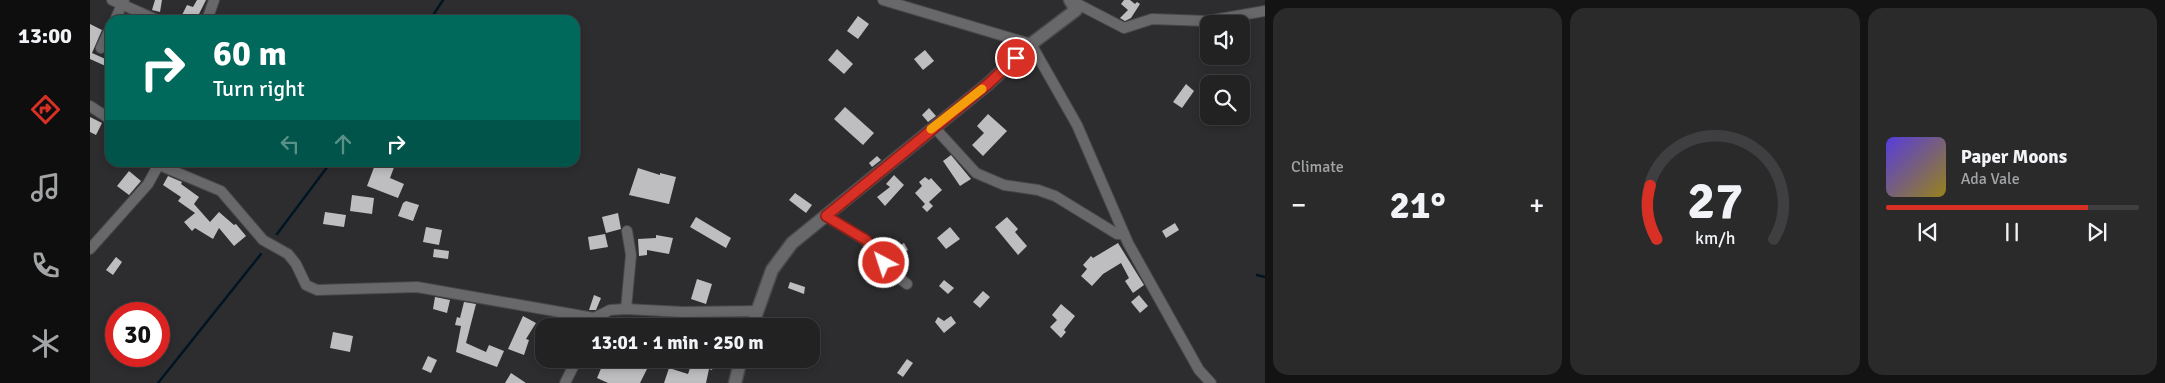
<!DOCTYPE html>
<meta charset="utf-8">
<style>
:root{--surface:#222223;--page:#2a2a2b;--text:#f1f3f6;--muted:#a2a4a6;--line:#3f3f41;--accent:#d93025}
body{margin:0;font-family:Signika,sans-serif;background:var(--page);color:var(--text);height:100vh;display:flex;flex-direction:column;font-size:19px;white-space:nowrap}
*{box-sizing:border-box;margin:0}
p{font-size:16px;color:var(--muted)}
.icon{flex:none;width:28px;height:28px;fill:none;stroke:currentColor;stroke-width:2;stroke-linecap:round;stroke-linejoin:round}
.map{position:relative;flex:1;overflow:hidden}
.panel{display:flex;flex-direction:column;gap:8px;padding:8px;background:#131313;width:900px}
.panel>*{flex:none}
.top-card{position:absolute;left:15px;top:15px;width:475px;height:152px;border-radius:15px;box-shadow:0 2px 8px #0003,0 0 0 1px var(--line);background:#00695c;color:#fff;overflow:hidden}
.controls{position:absolute;left:1110px;top:15px;display:grid;gap:10px}
.controls a{display:grid;place-items:center;width:50px;height:50px;border-radius:10px;background:var(--surface);box-shadow:0 2px 8px #0003,0 0 0 1px var(--line);font-size:25px}
.speed{position:absolute;left:15px;top:302px;display:flex;gap:10px;font-size:25px;font-weight:700;text-align:center}
.speed>*{display:grid;place-content:center;width:65px;height:65px;border-radius:50%;background:var(--surface);box-shadow:0 2px 8px #0003,0 0 0 1px var(--line);line-height:1}
.speed .limit{border:8px solid #d22;background:#fff;color:#111}
.pin{position:absolute;display:grid;place-items:center;width:42px;height:42px;color:#fff;margin:-21px;border:2px solid #fff;border-radius:50%;box-shadow:0 1px 5px #0007}
.me{position:absolute;width:55px;margin:-28px;rotate:320deg;stroke-linejoin:round;filter:drop-shadow(0 0 4px #0008)}
.turn{display:flex;align-items:center;gap:18px;height:105px;padding:0 25px;font-size:22px}
.turn .icon{width:65px;height:65px;stroke-width:2.5}
.turn b{display:block;font-size:35px;line-height:42px}
.lanes{display:flex;align-items:center;height:48px;padding:0 25px;background:#0003;justify-content:center;gap:25px;direction:ltr}
.lanes .off{opacity:.35}
.big{font-size:38px;font-weight:700;line-height:1.1}
.panel .card{flex:1;display:flex;flex-direction:column;justify-content:center;gap:8px;min-width:0;padding:0 18px;border-radius:15px;background:var(--page)}
.panel .dial{align-items:center;gap:0}
.dial svg{height:130px;overflow:visible;fill:none;stroke:var(--line);stroke-width:7;stroke-linecap:round;text-anchor:middle}
.dial text{fill:var(--text);stroke:none}
.song{display:flex;align-items:center;gap:15px}
.cover{width:60px;height:60px;border-radius:8px;background:linear-gradient(135deg,hsl(250 70% 55%),hsl(50 70% 35%))}
.played{height:5px;border-radius:2px;background:linear-gradient(90deg,var(--accent) 80%,var(--line) 80%)}
.keys{display:flex;justify-content:space-around;direction:ltr}
.heat{display:flex;justify-content:space-between;align-items:center;font-size:28px;direction:ltr}
.panel .tiles{flex:1;display:grid;gap:8px;grid-template-columns:repeat(3,1fr)}
.trip{position:absolute;left:445px;top:318px;width:285px;height:50px;border-radius:15px;background:var(--surface);box-shadow:0 2px 8px #0003,0 0 0 1px var(--line);font-weight:700;line-height:50px;text-align:center}
main{display:flex;flex:1;min-height:0}
.menu{display:flex;flex-direction:column;width:90px;justify-content:space-around;align-items:center;background:#0e0e0e;color:var(--muted)}
.menu .icon{width:35px;height:35px}
.menu .selected{color:var(--accent)}
.menu b{font-size:22px;color:var(--text)}
.map>svg:first-child{display:block}
.lines{fill:none;stroke-linecap:round;stroke-linejoin:round}
.stream{stroke:#001524;stroke-width:2.5}
.building{fill:#bebec1}
.minor-casing{stroke:#48484b;stroke-width:12}
.tertiary-casing{stroke:#48484b;stroke-width:15}
.minor{stroke:#68686b;stroke-width:10}
.tertiary{stroke:#68686b;stroke-width:12}
.route-casing{stroke:#8d1f18;stroke-width:12}
.route{stroke:#d93025;stroke-width:9}
.slow{stroke:#f59e0b;stroke-width:9}
</style>
<main>
<nav class="menu">
<b>13:00</b>
<svg class="icon selected" aria-label="directions" viewBox="0 0 24 24"><path d="M12 3l9 9-9 9-9-9zM9 14v-3h6M13 9l2 2-2 2"/></svg>
<svg class="icon" aria-label="music" viewBox="0 0 24 24"><path d="M9 18V5l10-2v13"/><circle cx="6" cy="18" r="3"/><circle cx="16" cy="16" r="3"/></svg>
<svg class="icon" aria-label="phone" viewBox="0 0 24 24"><path d="M5 4h4l2 5-3 2q2 4 5 5l2-3 5 2v4C11 20 4 13 5 4z"/></svg>
<svg class="icon" aria-label="climate" viewBox="0 0 24 24"><path d="M12 3v18M4 7l16 10M4 17L20 7"/></svg>
</nav>
<div class="map">
<svg width="1175" height="383" viewBox="0 0 1175 383">
<rect width="100%" height="100%" fill="#2d2d2f"/>
<g class="lines">
<g class="stream">
<path d="M 340,20 L 353,0"/>
<path d="M 187,234 L 241,162"/>
<path d="M 1167,275 L 1175,277"/>
<path d="M 68,383 L 171,254"/>
</g>
</g>
<g class="building">
<path d="M 65,0 L 72,0 L 70,12 L 62,10 Z"/>
<path d="M 107,0 L 116,0 L 106,20 L 92,15 L 97,5 L 103,7 Z"/>
<path d="M 1034,0 L 1040,0 L 1045,4 L 1047,2 L 1050,4 L 1041,18 L 1035,21 L 1030,18 L 1038,10 L 1031,4 Z"/>
<path d="M 768,16 L 779,24 L 768,39 L 757,31 Z"/>
<path d="M 0,24 L 12,30 L 2,53 L 20,61 L 20,68 L 0,59 Z"/>
<path d="M 747,49 L 763,64 L 754,74 L 738,60 Z"/>
<path d="M 835,50 L 844,61 L 833,70 L 824,59 Z"/>
<path d="M 1096,84 L 1104,91 L 1092,108 L 1083,102 Z"/>
<path d="M 755,107 L 784,133 L 773,145 L 744,119 Z"/>
<path d="M 839,108 L 846,116 L 838,122 L 832,115 Z"/>
<path d="M 898,114 L 917,131 L 893,156 L 882,145 L 894,133 L 887,126 Z"/>
<path d="M 0,117 L 12,123 L 6,135 L 0,132 Z"/>
<path d="M 861,155 L 881,179 L 870,186 L 853,161 Z"/>
<path d="M 787,156 L 791,160 L 782,167 L 779,163 Z"/>
<path d="M 286,162 L 306,162 L 300,178 L 314,184 L 308,198 L 277,186 Z"/>
<path d="M 548,168 L 570,175 L 570,173 L 586,177 L 579,204 L 539,195 Z"/>
<path d="M 39,171 L 51,181 L 39,195 L 27,186 Z"/>
<path d="M 804,175 L 814,185 L 795,206 L 787,197 L 800,187 L 796,184 Z"/>
<path d="M 78,176 L 92,182 L 91,184 L 109,197 L 104,204 L 120,222 L 129,212 L 144,225 L 146,224 L 156,236 L 144,246 L 129,228 L 123,239 L 105,228 L 102,231 L 94,222 L 105,213 L 88,201 L 91,197 L 73,185 Z"/>
<path d="M 835,177 L 839,180 L 841,178 L 852,190 L 839,202 L 843,206 L 837,212 L 832,207 L 835,204 L 825,193 L 832,186 L 829,182 Z"/>
<path d="M 705,193 L 722,205 L 716,213 L 699,200 Z"/>
<path d="M 262,195 L 284,198 L 282,214 L 260,211 Z"/>
<path d="M 316,201 L 329,205 L 323,221 L 308,216 L 313,203 Z"/>
<path d="M 235,212 L 256,215 L 254,227 L 233,224 Z"/>
<path d="M 528,213 L 531,229 L 516,233 L 512,217 Z"/>
<path d="M 606,217 L 641,238 L 636,248 L 600,227 Z"/>
<path d="M 917,217 L 928,229 L 925,232 L 937,246 L 928,255 L 905,227 Z"/>
<path d="M 1085,223 L 1089,230 L 1076,238 L 1072,231 Z"/>
<path d="M 336,227 L 352,230 L 349,245 L 333,242 Z"/>
<path d="M 860,227 L 870,239 L 856,249 L 847,238 Z"/>
<path d="M 515,234 L 518,247 L 500,250 L 498,237 Z"/>
<path d="M 566,235 L 583,238 L 579,254 L 557,250 L 557,255 L 549,256 L 548,239 L 566,238 Z"/>
<path d="M 814,243 L 818,250 L 803,259 L 799,252 Z"/>
<path d="M 1028,243 L 1054,285 L 1043,293 L 1035,281 L 1039,278 L 1031,263 L 1013,274 L 1002,286 L 991,276 L 997,269 L 993,265 L 1001,256 L 1003,258 Z"/>
<path d="M 344,249 L 359,251 L 358,259 L 343,257 Z"/>
<path d="M 26,257 L 32,262 L 23,275 L 16,270 Z"/>
<path d="M 607,279 L 622,284 L 616,304 L 601,299 Z"/>
<path d="M 854,280 L 864,288 L 858,294 L 849,286 Z"/>
<path d="M 700,282 L 715,287 L 714,294 L 698,288 Z"/>
<path d="M 893,291 L 900,297 L 890,308 L 883,302 Z"/>
<path d="M 504,295 L 511,298 L 506,310 L 499,310 Z"/>
<path d="M 1049,295 L 1058,306 L 1050,313 L 1041,302 Z"/>
<path d="M 345,297 L 360,300 L 357,313 L 343,309 Z"/>
<path d="M 374,302 L 386,304 L 376,343 L 396,352 L 399,345 L 414,351 L 407,367 L 366,352 L 371,326 L 365,325 L 367,317 L 370,318 Z"/>
<path d="M 971,304 L 985,316 L 974,330 L 976,332 L 971,338 L 960,327 L 967,320 L 962,315 Z"/>
<path d="M 433,316 L 446,323 L 436,339 L 439,340 L 434,355 L 418,349 Z"/>
<path d="M 861,316 L 866,323 L 854,333 L 845,322 L 848,317 L 854,321 Z"/>
<path d="M 243,332 L 263,336 L 260,352 L 240,348 Z"/>
<path d="M 721,335 L 729,337 L 724,356 L 721,356 Z"/>
<path d="M 338,356 L 347,360 L 341,373 L 332,369 Z"/>
<path d="M 515,359 L 558,359 L 555,366 L 558,367 L 550,383 L 518,383 L 507,378 Z"/>
<path d="M 603,359 L 626,359 L 622,370 L 619,369 L 616,383 L 574,383 L 579,368 L 598,374 Z"/>
<path d="M 817,359 L 823,363 L 813,377 L 807,373 Z"/>
<path d="M 421,373 L 436,383 L 415,383 Z"/>
</g>
<g class="lines">
<g class="minor-casing">
<g id="minor">
<path d="M 22,0 L 67,20"/>
<path d="M 793,0 L 941,44 L 987,125 L 1038,243 L 1109,370 L 1121,383"/>
<path d="M 980,0 L 1034,28 L 1062,19 L 1117,21 L 1175,11"/>
<path d="M 25,20 L 34,0"/>
<path d="M 117,20 L 124,0"/>
<path d="M 11,48 L 20,29"/>
<path d="M 0,106 L 20,119"/>
<path d="M 844,127 L 886,173 L 914,185 L 948,190 L 965,196 L 1027,234 L 1034,234"/>
<path d="M 69,165 L 131,191 L 173,240 L 198,254 L 206,264 L 216,285 L 227,290 L 327,287 L 504,318 L 503,326"/>
<path d="M 736,216 L 775,240 L 804,274 L 817,284"/>
<path d="M 0,249 L 58,184 L 70,162"/>
<path d="M 536,309 L 541,255 L 537,231"/>
<path d="M 504,318 L 520,310 L 536,309 L 593,312 L 668,311"/>
<path d="M 475,383 L 487,359"/>
</g>
</g>
<g class="tertiary-casing">
<g id="tertiary">
<path d="M 662,326 L 682,270 L 702,243 L 898,84 L 941,44 L 986,10 L 980,0"/>
<path d="M 645,383 L 651,359"/>
</g>
</g>
<use href="#minor" class="minor"/>
<use href="#tertiary" class="tertiary"/>
</g>
<g class="lines">
<g class="route-casing">
<path id="route" d="M 794,263 L 776,240 L 736,216 L 898,84 L 926,58"/>
</g>
<use href="#route" class="route"/>
<path class="slow" d="M 841,129 L 892,89"/>
</g>
</svg>
<div class="controls">
<a><svg class="icon" aria-label="sound" viewBox="0 0 24 24"><path d="M4 9h4l5-4v14l-5-4H4zM17 9q2 3 0 6"/></svg></a>
<a><svg class="icon" aria-label="search" viewBox="0 0 24 24"><circle cx="10" cy="10" r="6"/><path d="M15 15l6 6"/></svg></a>
</div>
<div class="speed"><div class="limit">30</div></div>
<div class="pin" style="left:926px;top:58px;background:#d93025"><svg class="icon" aria-label="arrive" viewBox="0 0 24 24"><path d="M6 21V4h12l-3 4 3 4H6"/></svg></div>
<svg class="me" style="left:794px;top:263px" viewBox="-20 -20 40 40"><circle r="17" fill="#d93025" stroke="#fff" stroke-width="3"/><path d="M0-11L8 9 0 5-8 9z" fill="#fff"/></svg>
<div class="trip">13:01 · 1 min · 250 m</div>
<div class="top-card">
<div class="turn"><svg class="icon" aria-label="right" viewBox="0 0 24 24"><path d="M7 20v-9h11M14 6l5 5-5 5"/></svg><div><b>60 m</b>Turn right</div></div>
<div class="lanes"><svg class="icon off" aria-label="left" viewBox="0 0 24 24"><path d="M17 20v-9H6M10 6l-5 5 5 5"/></svg><svg class="icon off" aria-label="ahead" viewBox="0 0 24 24"><path d="M12 20V5M6 11l6-6 6 6"/></svg><svg class="icon" aria-label="right" viewBox="0 0 24 24"><path d="M7 20v-9h11M14 6l5 5-5 5"/></svg></div>
</div>
</div>
<section class="panel">
<div class="tiles">
<div class="card"><p>Climate</p>
<div class="heat"><a>−</a><b class="big">21°</b><a>+</a></div>
</div>
<div class="card dial"><svg viewBox="0 0 100 80">
<path d="M14 69A42 42 0 1 1 86 69"/>
<path d="M14 69A42 42 0 0 1 10 36" stroke="#d93025"/>
<text x="50" y="56" font-size="32" font-weight="700">27</text>
<text x="50" y="72" font-size="11">km/h</text>
</svg></div>
<div class="card">
<div class="song"><i class="cover"></i><div><b>Paper Moons</b><p>Ada Vale</p></div></div>
<div class="played"></div>
<div class="keys"><svg class="icon" aria-label="previous" viewBox="0 0 24 24"><path d="M18 5L8 12l10 7zM5 5v14"/></svg><svg class="icon" aria-label="pause" viewBox="0 0 24 24"><path d="M8 5v14M16 5v14"/></svg><svg class="icon" aria-label="next" viewBox="0 0 24 24"><path d="M6 5l10 7-10 7zM19 5v14"/></svg></div>
</div>
</div>
</section>
</main>
